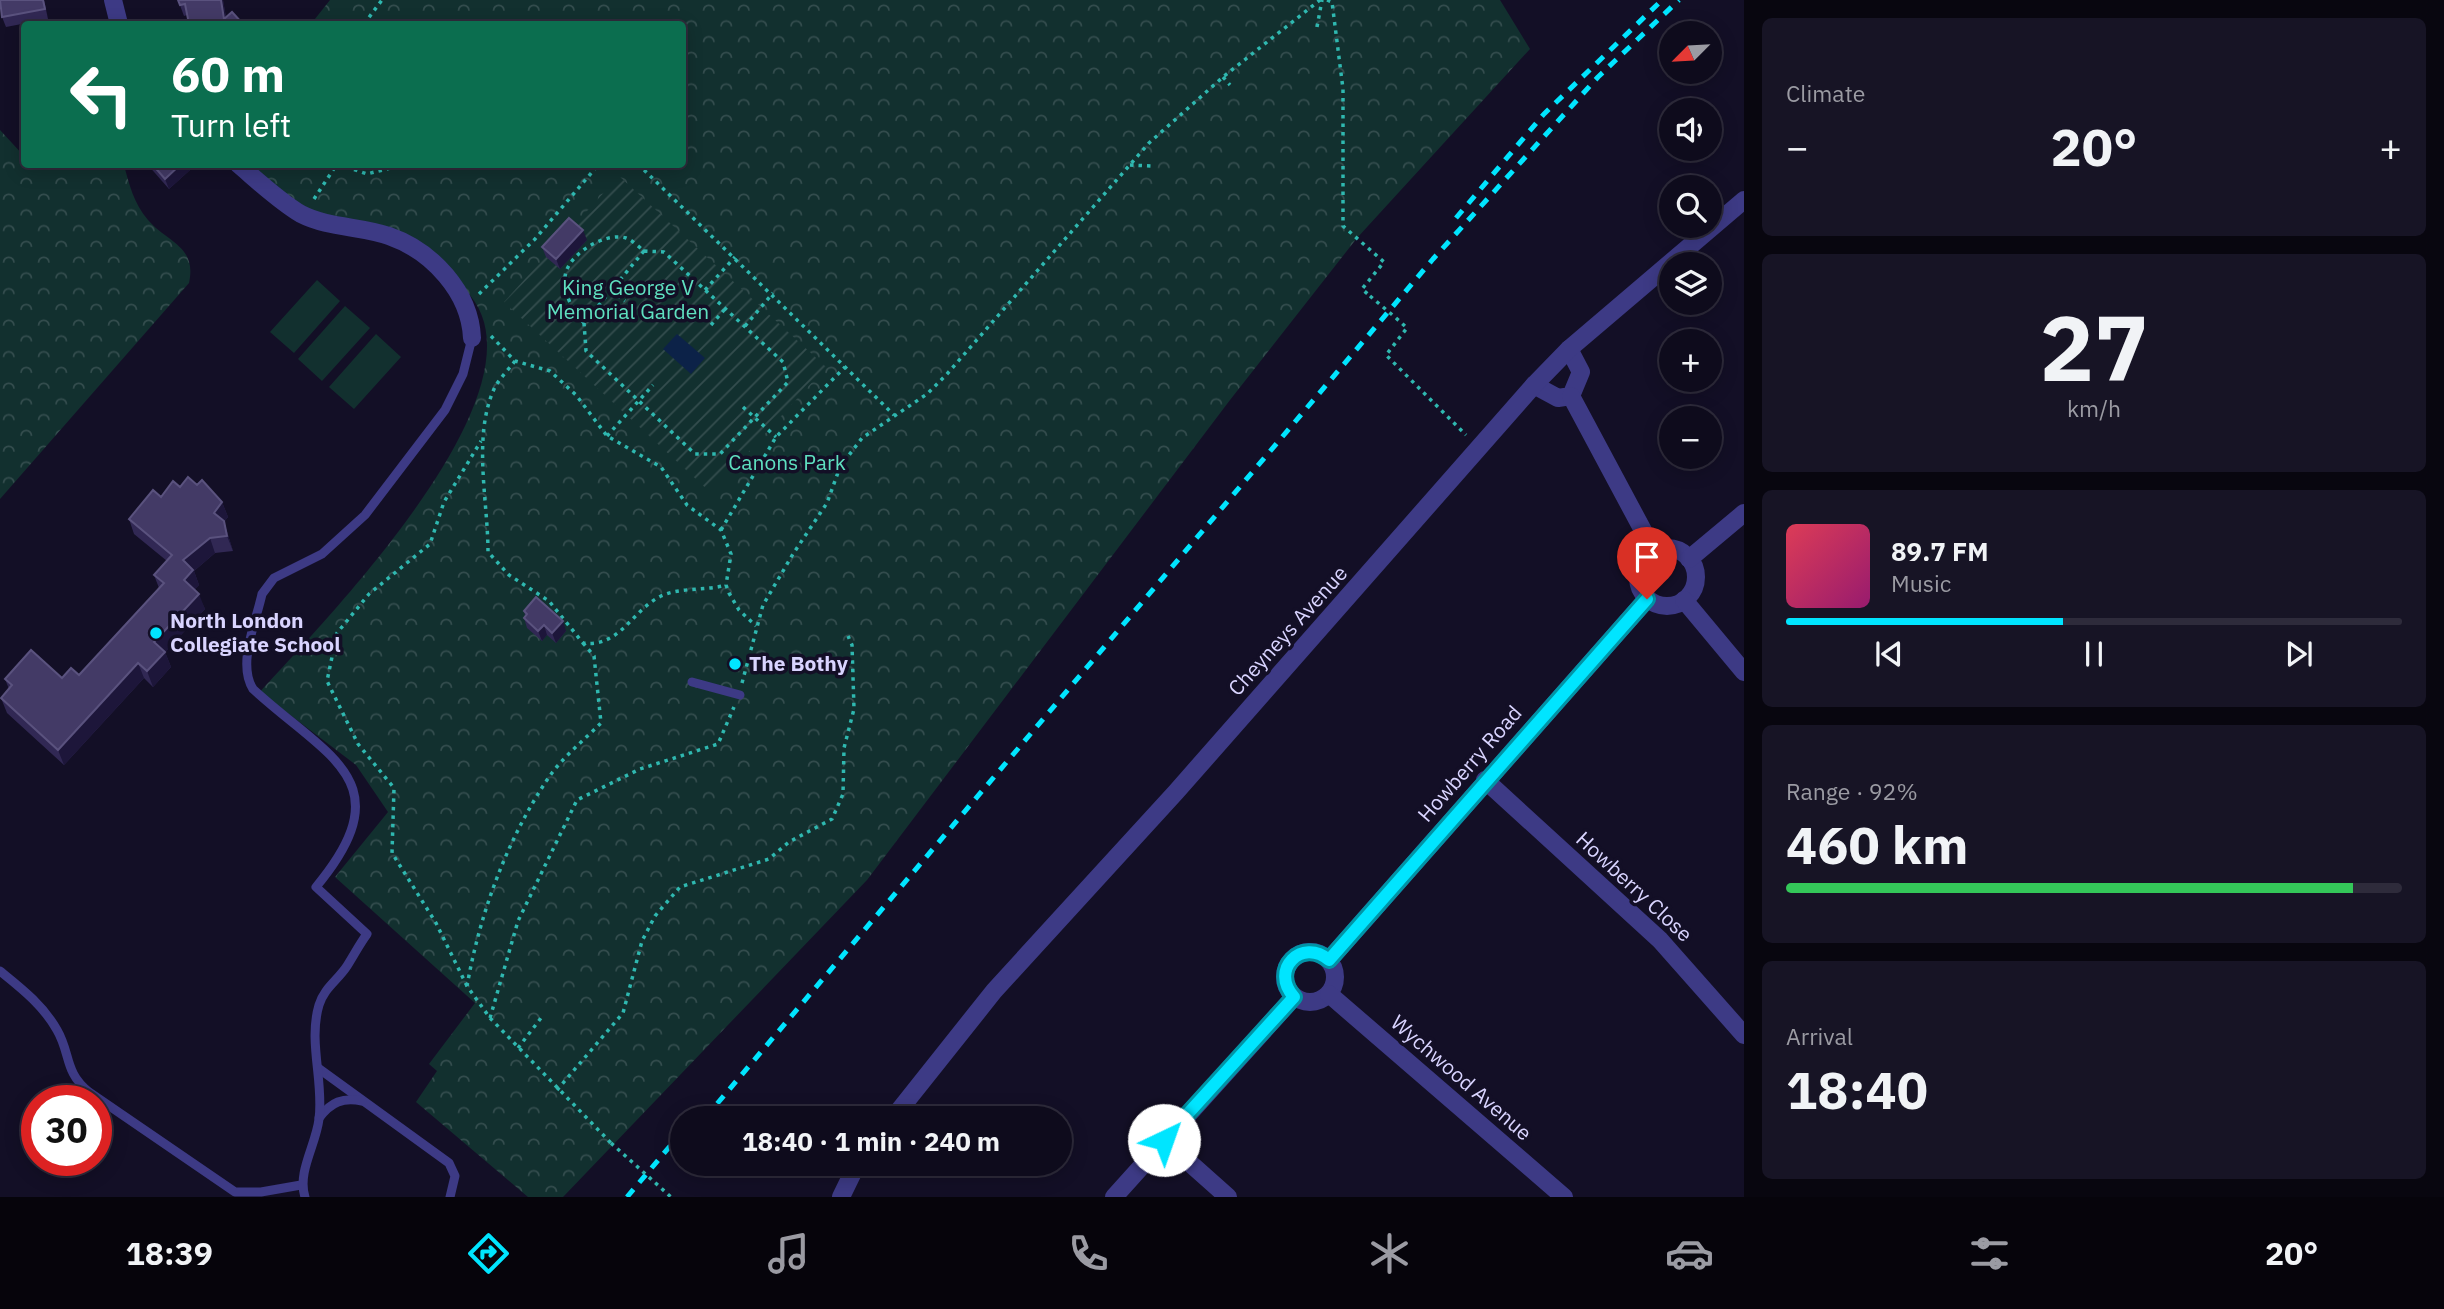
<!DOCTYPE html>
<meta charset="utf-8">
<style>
:root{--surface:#0e0b1c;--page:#171425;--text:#f1f3f6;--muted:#9b9ba3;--line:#2e2b3b;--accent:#00e5ff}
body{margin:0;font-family:"IBM Plex Sans",sans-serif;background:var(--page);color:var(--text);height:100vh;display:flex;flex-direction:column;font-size:26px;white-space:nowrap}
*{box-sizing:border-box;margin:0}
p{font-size:23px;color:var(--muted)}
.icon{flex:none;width:38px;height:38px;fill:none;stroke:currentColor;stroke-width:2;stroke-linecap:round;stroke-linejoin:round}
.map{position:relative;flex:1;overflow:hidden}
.sheet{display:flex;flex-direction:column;gap:18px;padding:18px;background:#08060f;width:700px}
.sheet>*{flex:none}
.guide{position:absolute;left:21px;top:21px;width:665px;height:147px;border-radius:7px;box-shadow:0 4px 18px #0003,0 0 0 2px var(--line);background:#0b6e4f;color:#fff;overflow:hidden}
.needle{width:46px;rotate:246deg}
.tools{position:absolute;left:1659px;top:21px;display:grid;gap:14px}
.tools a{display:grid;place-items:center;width:63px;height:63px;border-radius:50%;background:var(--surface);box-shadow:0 4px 18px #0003,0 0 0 2px var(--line);font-size:35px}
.speed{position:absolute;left:21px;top:1085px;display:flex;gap:14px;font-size:35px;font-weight:700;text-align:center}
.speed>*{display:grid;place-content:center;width:91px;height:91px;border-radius:50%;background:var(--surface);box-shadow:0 4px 18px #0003,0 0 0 2px var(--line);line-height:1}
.speed .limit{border:10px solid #d22;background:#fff;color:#111}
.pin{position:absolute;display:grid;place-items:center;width:60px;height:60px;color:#fff;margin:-72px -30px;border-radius:50% 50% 50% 0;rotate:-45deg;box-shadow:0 0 7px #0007}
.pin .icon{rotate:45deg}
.me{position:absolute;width:77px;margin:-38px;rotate:42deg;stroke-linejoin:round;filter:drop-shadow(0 0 5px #0008)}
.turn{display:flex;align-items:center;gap:24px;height:147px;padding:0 35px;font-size:32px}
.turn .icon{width:91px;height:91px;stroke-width:2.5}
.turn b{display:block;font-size:49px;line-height:60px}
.big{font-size:52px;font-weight:700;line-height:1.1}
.sheet .card{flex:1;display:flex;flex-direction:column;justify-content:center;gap:10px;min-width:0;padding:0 24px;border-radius:10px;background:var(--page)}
.sheet .dial{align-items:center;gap:0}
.dial b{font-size:91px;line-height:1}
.song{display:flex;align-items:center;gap:21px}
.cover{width:84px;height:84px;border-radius:10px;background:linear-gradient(135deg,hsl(350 70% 55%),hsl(320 70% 35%))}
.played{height:7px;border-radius:4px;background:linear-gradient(90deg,var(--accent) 45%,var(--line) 45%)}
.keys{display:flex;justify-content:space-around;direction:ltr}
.heat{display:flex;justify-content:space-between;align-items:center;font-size:38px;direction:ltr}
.charge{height:10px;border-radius:5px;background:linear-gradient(90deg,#34c759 92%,var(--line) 0)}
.trip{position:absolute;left:670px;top:1106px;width:402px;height:70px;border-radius:35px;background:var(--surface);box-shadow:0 4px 18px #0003,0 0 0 2px var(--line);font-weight:700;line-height:70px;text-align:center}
.tab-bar{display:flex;height:112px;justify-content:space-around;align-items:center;background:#06040b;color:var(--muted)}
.tab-bar .icon{width:49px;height:49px}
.tab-bar .on{color:var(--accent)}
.tab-bar b{font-size:32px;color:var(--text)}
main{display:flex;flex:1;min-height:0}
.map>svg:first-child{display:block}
.grass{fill:#12302f}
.forest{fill:url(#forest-crowns)}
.garden{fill:url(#garden-furrows)}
.water{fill:#0c2248}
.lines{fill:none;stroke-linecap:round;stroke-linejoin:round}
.path{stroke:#2fb8b0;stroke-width:3.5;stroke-dasharray:3.5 5;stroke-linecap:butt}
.lane{stroke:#3d3a85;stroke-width:9}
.street{stroke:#3d3a85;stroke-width:18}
.rail{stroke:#00e5ff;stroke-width:5;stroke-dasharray:10 9;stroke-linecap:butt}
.path-bridge{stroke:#2fb8b0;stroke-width:3.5;stroke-dasharray:3.5 5;stroke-linecap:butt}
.wall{fill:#312854}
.shaded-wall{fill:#1d163a}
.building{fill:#433a66;stroke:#5a527e;stroke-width:2}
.route-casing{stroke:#0095a6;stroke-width:18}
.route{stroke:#00e5ff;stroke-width:12}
.poi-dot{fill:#00e5ff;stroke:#130f26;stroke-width:2.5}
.labels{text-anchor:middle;stroke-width:7;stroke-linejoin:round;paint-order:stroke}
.park-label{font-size:21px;fill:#5fe0c0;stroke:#130f26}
.poi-label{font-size:21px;font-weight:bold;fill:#d9d4ff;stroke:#130f26;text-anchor:start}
.street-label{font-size:21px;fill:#d9d4ff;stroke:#130f26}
</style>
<main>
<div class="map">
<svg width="1744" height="1197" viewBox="0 0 1744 1197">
<defs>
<pattern id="forest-crowns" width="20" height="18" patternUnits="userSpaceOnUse" patternTransform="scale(1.75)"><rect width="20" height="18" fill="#12302f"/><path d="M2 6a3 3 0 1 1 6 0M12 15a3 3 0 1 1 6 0" fill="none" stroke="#344d4e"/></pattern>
<pattern id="garden-furrows" width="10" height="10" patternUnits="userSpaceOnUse" patternTransform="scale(1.75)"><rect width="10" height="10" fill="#12302f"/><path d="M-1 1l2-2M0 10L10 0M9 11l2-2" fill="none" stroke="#344d4e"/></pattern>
</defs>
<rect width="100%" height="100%" fill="#130f26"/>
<g class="grass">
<path d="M 317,280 L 340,301 L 294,353 L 270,332 Z"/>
<path d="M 345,306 L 370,328 L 322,381 L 298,359 Z"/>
<path d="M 376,334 L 401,357 L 354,409 L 329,387 Z"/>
</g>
<g class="forest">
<path d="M 330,0 L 1500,0 L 1530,49 L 1357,238 L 1230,400 L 867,880 L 563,1197 L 528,1197 L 416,1102 L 437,1071 L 429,1064 L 475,1003 L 335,877 L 388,812 L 356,765 L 260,692 C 321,624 560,383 465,290 C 458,283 454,271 446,266 C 435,260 422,256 411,252 C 375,237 338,224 303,206 C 283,196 265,178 248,165 L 682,164 L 682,24 L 311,24 Z"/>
<path d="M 0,130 L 24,156 L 24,164 L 64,170 L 124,165 C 129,184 134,204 148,220 C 168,243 197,246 189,283 L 0,499 Z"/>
</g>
<path class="garden" d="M 619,176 L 826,367 L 711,493 L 504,302 Z"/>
<path class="water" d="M 677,334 L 705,358 L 691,374 L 663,349 Z"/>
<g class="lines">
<g class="path">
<path d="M 1327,0 L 1332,2 L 1343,89 L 1343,226 L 1384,262 L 1362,289 L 1370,296"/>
<path d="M 364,24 L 382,0"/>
<path d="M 1317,27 L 1322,0"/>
<path d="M 1223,77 L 1230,85"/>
<path d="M 338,164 L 367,174 L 406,164"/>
<path d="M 638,164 L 894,415"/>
<path d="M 1130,165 L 1151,166"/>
<path d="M 314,199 L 337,164"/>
<path d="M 644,251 L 664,252 L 783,362 L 788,382 L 720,454 L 695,454 L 586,351 L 584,323 Z"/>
<path d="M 611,290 L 625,301"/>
<path d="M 705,290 L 735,257"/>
<path d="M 479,294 L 535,239 L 599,164"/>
<path d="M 1396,318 L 1407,328 L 1386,355 L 1466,435"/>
<path d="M 584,323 C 572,310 561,290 566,272 C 572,252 606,232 626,238 C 632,240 639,247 644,251"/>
<path d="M 711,325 L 725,309"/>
<path d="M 745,326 L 773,293"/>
<path d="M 491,336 L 515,361 L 550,371 L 576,395 L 607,436 L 661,467 L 687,505 L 721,530 L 731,554 L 726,585 L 729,593 L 739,610 L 756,626"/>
<path d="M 515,361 C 509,369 500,378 495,387 C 472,435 488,500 488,552 L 509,575 L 549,601 L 583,643 C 620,648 632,610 661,596 C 680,587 706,591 726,585"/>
<path d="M 743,407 L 776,437"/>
<path d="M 607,436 L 653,385"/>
<path d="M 721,530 L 776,437 L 845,367"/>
<path d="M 583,643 L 594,656 L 601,723 C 584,740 563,757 549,777 C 507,839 480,913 467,986 L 490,1018 L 611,1143"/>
<path d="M 742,683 L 763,605 L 793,554 L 827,503 L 840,467 L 862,438 L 927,394 L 947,374 L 1149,143 L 1223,77 L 1320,0"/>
<path d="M 467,986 L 436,923 L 392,853 L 394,788 L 358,744 L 327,681 L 337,633 L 369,594 L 430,544 L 444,502 L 481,441"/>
<path d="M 490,1018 L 518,921 L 577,800 L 640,769 L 718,744 L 734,707"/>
<path d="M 518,1048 L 541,1018"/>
<path d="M 557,1090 L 623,1013 L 642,941 L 655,916 L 680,887 L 769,859 L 789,842 L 832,819 L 843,794 L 844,748 L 854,709 L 852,645 L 848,636"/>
</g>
<g class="lane">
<path d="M 692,682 L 740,695"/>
<path d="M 0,971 C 21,988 43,1005 57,1030 C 71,1054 64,1072 89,1092 L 235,1192 L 261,1192 L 301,1185"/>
<path d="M 318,1068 L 449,1163 L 455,1176 L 450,1197"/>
<path d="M 319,1118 C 331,1102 343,1097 362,1101"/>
<path d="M 305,1197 C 297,1172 316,1145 319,1119 C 324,1082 308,1042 319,1005 C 324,988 338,980 347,966 C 354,955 359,945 367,934 L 316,887 C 404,781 328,758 253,689 C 237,664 256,622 262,594 L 274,578 L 322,554 L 365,515 L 445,410 L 463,374 L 472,338"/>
</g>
<g class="street">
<path d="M 113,0 L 119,24"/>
<path d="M 238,164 C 258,181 279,201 301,214 C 328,228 361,226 389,236 C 432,251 470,292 472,338"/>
<path d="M 1534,385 L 1558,398 L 1571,396 L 1581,372 L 1569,349"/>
<path d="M 1571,396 L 1654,551"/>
<circle cx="1667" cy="577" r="29"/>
<path d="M 1689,559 L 1744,513"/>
<path d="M 1684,600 L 1744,672"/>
<path d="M 1485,780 L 1660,940 L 1744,1035"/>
<circle cx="1310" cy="977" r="25"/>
<path d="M 1329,960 L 1647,599"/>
<path d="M 1329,994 L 1564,1197"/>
<path d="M 893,1118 L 994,991 L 1176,792 L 1534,385 L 1569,349 L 1744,200"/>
<path d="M 1164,1140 L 1228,1197"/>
<path d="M 841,1197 L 857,1164"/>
<path d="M 1114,1197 L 1294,997"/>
</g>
<g class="rail">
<path d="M 1456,218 L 1544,114 L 1662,0"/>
<path d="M 705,1118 L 1433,259 L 1598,77 L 1679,0"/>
<path d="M 627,1197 L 682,1132"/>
</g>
<g class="path-bridge">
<path d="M 1370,296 L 1396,318"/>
<path d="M 611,1143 L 671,1197"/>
</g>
</g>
<g class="wall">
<path d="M 44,0 L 48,19 L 6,27 L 2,17 Z"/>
<path d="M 178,0 L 223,0 L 226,17 L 243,24 L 187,15 L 184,16 Z"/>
<path d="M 147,164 L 188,164 L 190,170 L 169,189 Z"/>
<path d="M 587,240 L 560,269 L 546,257 L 542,247 Z"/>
<path d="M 197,485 L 222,502 L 228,517 L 224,522 L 233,551 L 215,553 L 194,571 L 199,585 L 195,589 L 205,609 L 165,652 L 171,667 L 153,687 L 144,678 L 64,765 L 7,713 L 1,698 L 9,689 L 5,679 L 62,678 L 79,675 L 159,588 L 154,575 L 167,561 L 134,534 L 129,519 L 161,497 L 180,487 Z"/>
<path d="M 524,611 L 566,631 L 556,643 L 547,635 L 542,641 L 527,628 L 524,618 L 525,616 Z"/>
</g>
<g class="shaded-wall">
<path d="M 221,0 L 223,0 L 227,24 L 224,19 Z"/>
<path d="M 181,164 L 188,164 L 190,170 L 169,189 L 165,179 Z"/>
<path d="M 583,230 L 587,240 L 560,269 L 556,259 Z"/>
<path d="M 222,502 L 228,517 L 224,522 L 233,551 L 227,536 L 214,513 Z"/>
<path d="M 210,538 L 215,553 L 194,571 L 199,585 L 190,595 L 184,580 L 183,560 Z"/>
<path d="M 199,594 L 205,609 L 160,658 L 154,642 Z"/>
<path d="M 563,621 L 566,631 L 556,643 L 552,633 Z"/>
<path d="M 544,625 L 547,635 L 542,641 L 538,631 Z"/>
<path d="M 165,652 L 171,667 L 153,687 L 147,671 Z"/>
<path d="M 138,663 L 144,678 L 64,765 L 58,750 Z"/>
</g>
<g class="building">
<path d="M 0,0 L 43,0 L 45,9 L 2,17 Z"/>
<path d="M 178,0 L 221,0 L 224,19 L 232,12 L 243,24 L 189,24 L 185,4 L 180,5 Z"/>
<path d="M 152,164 L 181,164 L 165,179 Z"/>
<path d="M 569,218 L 583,230 L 556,259 L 542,247 Z"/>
<path d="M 188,477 L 197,485 L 202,480 L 222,502 L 214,513 L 224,521 L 227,536 L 210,538 L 183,560 L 193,570 L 184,580 L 199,594 L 154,642 L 165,652 L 147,671 L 138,663 L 58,750 L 1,698 L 12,685 L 5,679 L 31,650 L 62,678 L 71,668 L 79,675 L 164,583 L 154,575 L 172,555 L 129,519 L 153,490 L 161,497 L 173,481 L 180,487 Z"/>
<path d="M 536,597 L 563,621 L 552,633 L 544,625 L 538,631 L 524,618 L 527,614 L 524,611 Z"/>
</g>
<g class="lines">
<g class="route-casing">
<path id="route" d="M 1164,1140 L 1294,997 C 1269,970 1302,937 1329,960 L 1647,599"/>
</g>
<use href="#route" class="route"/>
</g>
<g class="poi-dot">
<circle cx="156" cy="633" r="7"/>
<circle cx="735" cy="664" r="7"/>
</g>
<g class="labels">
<g class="park-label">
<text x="628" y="295">King George V<tspan x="628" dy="24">Memorial Garden</tspan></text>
<text x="787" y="470">Canons Park</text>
</g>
<g class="poi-label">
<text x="170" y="628">North London<tspan x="170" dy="24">Collegiate School</tspan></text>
<text x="749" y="671">The Bothy</text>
</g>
<g class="street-label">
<text transform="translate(1288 631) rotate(-48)" y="7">Cheyneys Avenue</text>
<text transform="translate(1470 764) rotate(-49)" y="7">Howberry Road</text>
<text transform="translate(1634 887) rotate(43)" y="7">Howberry Close</text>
<text transform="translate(1461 1078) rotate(41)" y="7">Wychwood Avenue</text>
</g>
</g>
</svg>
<div class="tools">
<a><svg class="needle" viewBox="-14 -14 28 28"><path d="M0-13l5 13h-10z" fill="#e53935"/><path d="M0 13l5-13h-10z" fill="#9b9ba3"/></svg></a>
<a><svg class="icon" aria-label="sound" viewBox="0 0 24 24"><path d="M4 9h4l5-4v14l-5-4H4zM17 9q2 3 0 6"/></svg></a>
<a><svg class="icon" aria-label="search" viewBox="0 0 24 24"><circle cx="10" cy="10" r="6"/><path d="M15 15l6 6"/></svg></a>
<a><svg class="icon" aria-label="layers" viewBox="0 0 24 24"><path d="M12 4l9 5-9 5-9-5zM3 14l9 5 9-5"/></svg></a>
<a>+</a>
<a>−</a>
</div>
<div class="speed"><div class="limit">30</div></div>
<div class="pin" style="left:1647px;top:599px;background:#d93025"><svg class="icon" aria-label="arrive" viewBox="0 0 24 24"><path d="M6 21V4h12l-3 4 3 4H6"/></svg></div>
<svg class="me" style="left:1164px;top:1140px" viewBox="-20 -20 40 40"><circle r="19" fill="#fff"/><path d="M0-13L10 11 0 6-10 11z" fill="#00e5ff"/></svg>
<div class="trip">18:40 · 1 min · 240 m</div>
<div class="guide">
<div class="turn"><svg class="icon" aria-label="left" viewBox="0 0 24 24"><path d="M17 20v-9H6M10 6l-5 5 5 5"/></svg><div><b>60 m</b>Turn left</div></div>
</div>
</div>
<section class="sheet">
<div class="card"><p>Climate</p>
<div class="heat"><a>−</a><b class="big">20°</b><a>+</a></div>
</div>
<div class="card dial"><b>27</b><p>km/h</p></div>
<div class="card">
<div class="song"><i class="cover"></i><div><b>89.7 FM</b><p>Music</p></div></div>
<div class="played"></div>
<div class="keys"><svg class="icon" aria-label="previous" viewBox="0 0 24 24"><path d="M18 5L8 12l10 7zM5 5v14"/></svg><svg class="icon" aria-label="pause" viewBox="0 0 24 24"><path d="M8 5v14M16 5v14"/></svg><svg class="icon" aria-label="next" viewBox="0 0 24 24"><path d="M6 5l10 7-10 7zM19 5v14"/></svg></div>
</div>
<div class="card"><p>Range · 92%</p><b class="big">460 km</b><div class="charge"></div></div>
<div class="card"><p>Arrival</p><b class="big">18:40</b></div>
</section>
</main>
<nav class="tab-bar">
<b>18:39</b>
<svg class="icon on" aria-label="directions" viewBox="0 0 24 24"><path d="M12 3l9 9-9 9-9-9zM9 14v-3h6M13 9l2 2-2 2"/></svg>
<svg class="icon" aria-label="music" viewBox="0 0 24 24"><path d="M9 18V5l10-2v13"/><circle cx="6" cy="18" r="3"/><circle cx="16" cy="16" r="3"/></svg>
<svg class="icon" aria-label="phone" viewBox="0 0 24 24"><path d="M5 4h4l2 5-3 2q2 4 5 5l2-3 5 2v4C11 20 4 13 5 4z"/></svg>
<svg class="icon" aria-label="climate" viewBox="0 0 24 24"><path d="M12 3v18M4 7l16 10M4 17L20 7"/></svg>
<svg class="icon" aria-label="car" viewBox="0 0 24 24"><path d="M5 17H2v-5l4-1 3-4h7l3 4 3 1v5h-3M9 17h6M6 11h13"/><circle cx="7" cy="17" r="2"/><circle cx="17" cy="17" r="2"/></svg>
<svg class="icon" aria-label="filters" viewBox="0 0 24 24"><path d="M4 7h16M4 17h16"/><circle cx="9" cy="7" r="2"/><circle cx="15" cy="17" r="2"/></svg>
<b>20°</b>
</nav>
